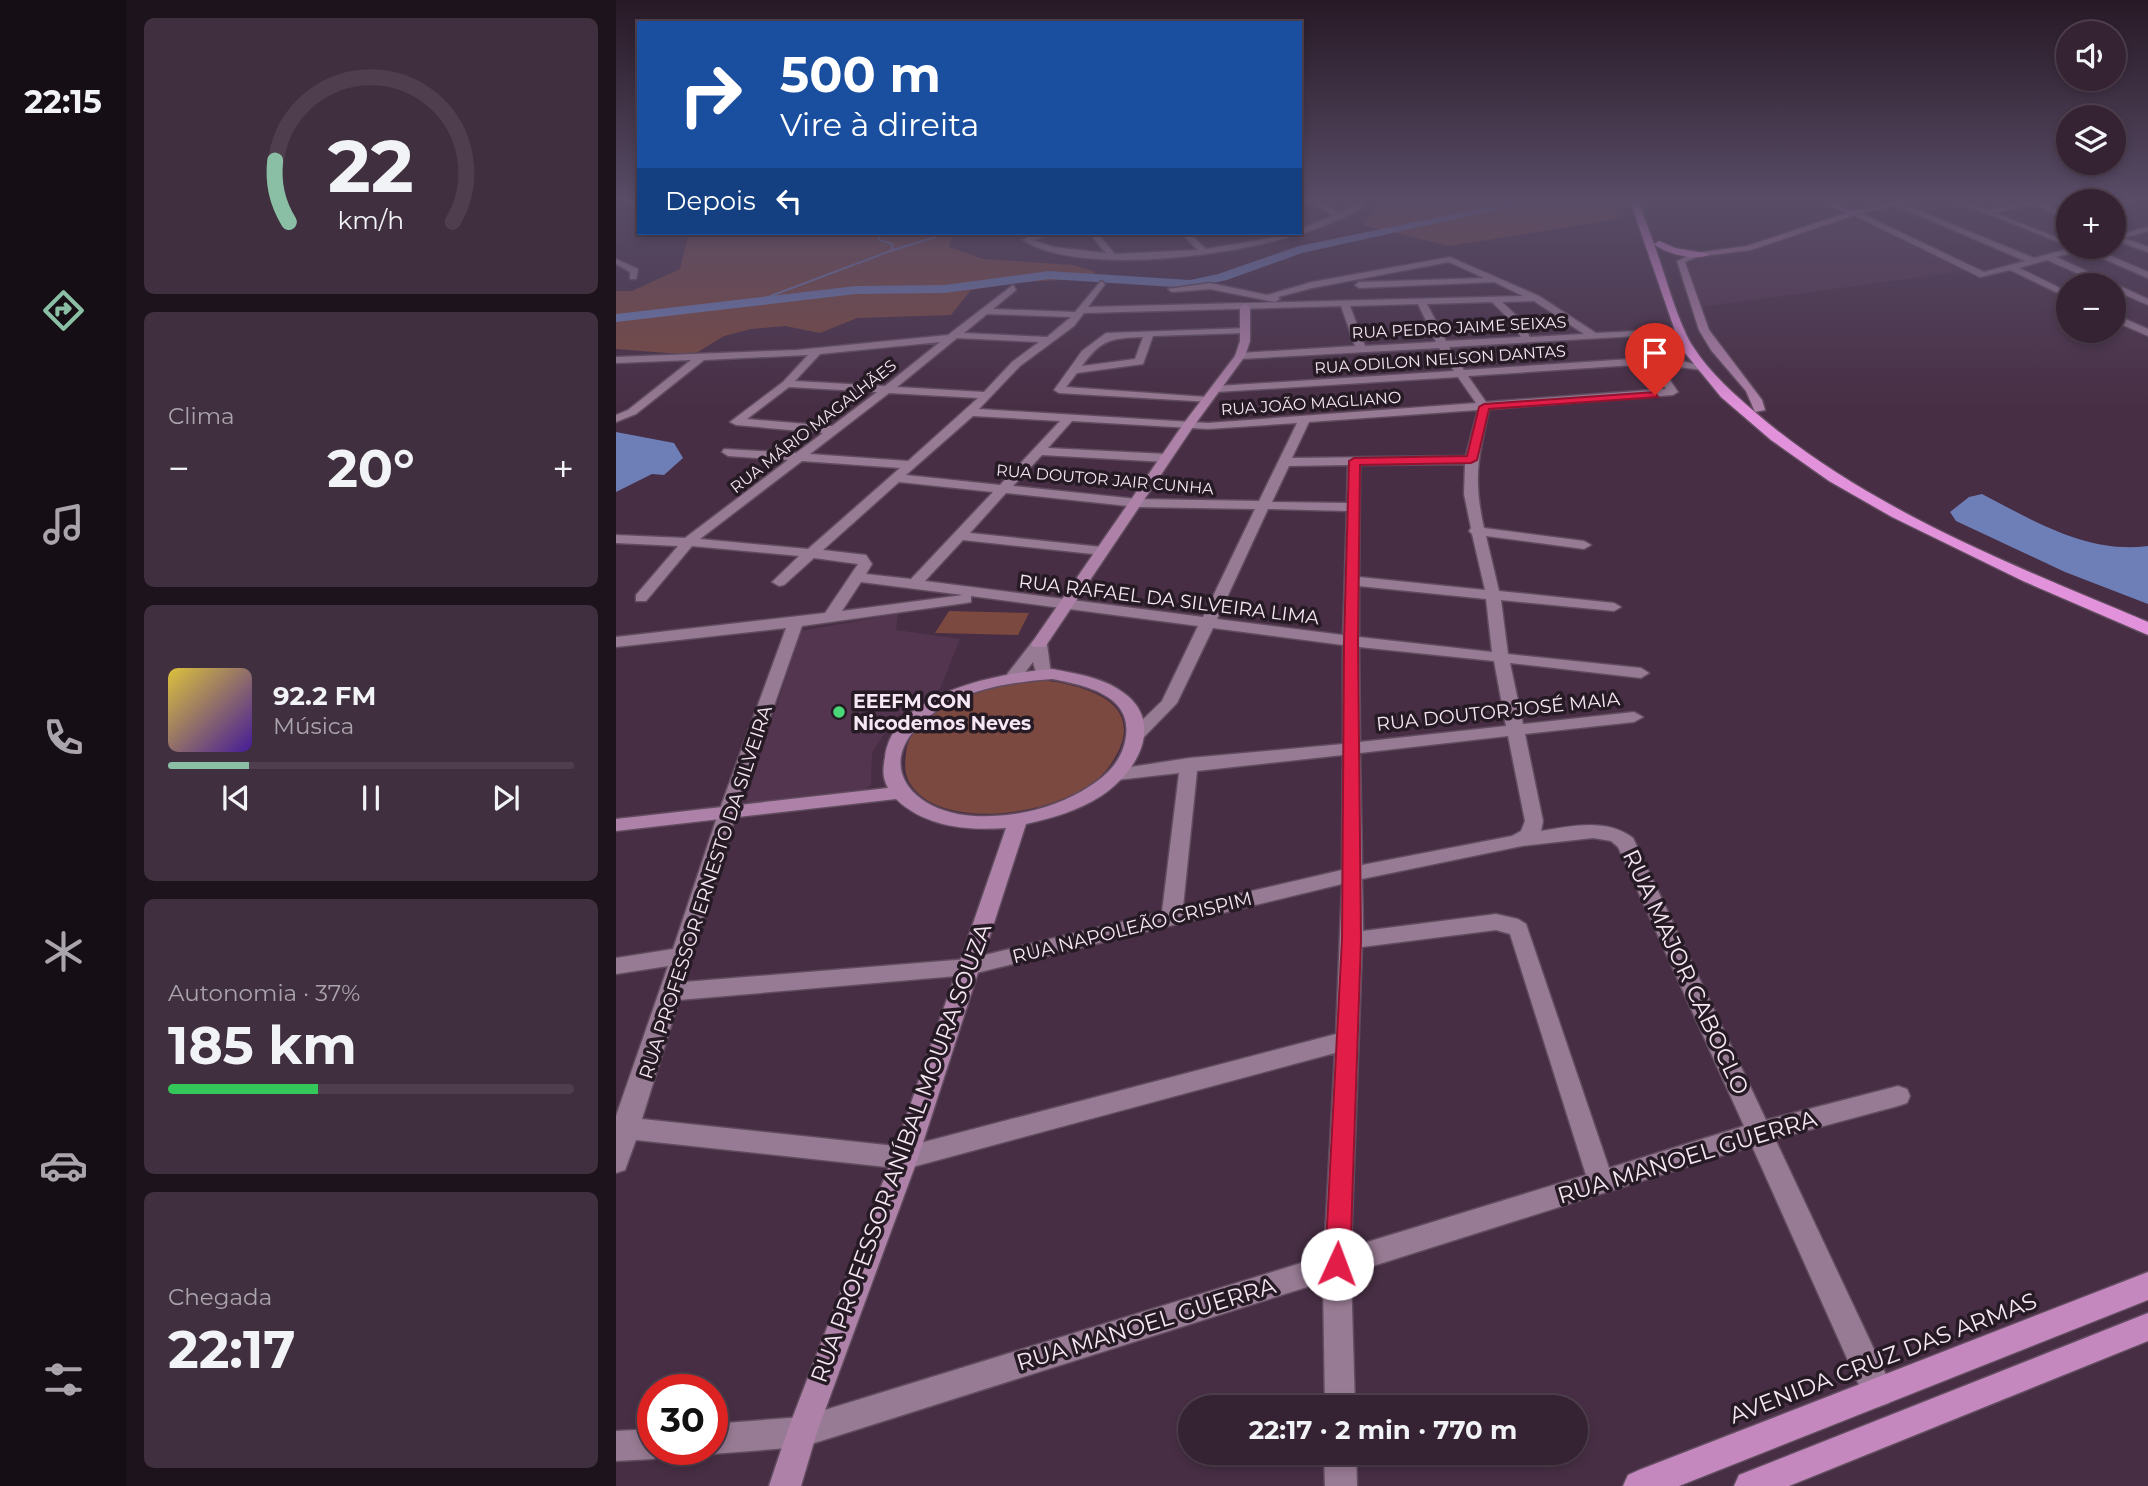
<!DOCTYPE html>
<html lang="pt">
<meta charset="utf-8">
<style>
:root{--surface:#352233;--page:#402f3f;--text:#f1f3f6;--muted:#aaa4ac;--line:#4f3f4e;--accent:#8abfa5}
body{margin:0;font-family:Montserrat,sans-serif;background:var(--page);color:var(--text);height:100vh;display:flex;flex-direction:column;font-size:26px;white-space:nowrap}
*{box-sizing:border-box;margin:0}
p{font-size:23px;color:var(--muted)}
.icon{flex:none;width:38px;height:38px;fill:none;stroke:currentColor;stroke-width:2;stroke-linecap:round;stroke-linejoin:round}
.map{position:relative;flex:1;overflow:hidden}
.side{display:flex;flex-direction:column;gap:18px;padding:18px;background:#1d131c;width:490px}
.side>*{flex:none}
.banner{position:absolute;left:21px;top:21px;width:665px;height:214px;border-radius:0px;box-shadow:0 4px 10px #0003,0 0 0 2px var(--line);background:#1a4fa0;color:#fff;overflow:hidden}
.tools{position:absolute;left:1440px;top:21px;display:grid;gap:14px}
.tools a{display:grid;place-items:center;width:70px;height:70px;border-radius:50%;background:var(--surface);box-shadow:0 4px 10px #0003,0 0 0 2px var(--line);font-size:35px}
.speed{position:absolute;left:21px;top:1374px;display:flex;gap:14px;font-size:35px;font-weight:700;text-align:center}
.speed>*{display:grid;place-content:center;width:91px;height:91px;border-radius:50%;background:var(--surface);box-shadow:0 4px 10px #0003,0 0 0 2px var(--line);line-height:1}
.speed .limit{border:10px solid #d22;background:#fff;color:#111}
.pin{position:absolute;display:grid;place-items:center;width:60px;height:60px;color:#fff;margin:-72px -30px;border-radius:50% 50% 50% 0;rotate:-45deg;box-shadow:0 0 7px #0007}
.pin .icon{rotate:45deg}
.me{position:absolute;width:77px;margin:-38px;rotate:2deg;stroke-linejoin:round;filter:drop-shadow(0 0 5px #0008)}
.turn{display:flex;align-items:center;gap:24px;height:147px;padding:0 28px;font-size:32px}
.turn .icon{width:91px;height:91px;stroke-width:2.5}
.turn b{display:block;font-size:49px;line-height:60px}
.then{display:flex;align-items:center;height:66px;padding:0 28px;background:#0003;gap:14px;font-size:26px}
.big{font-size:52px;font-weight:700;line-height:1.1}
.side .widget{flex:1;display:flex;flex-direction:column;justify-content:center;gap:10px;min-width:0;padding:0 24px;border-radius:10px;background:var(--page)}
.side .dial{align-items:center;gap:0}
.dial svg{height:182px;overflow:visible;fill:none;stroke:var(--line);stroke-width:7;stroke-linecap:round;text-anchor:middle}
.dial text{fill:var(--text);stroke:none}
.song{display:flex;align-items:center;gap:21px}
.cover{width:84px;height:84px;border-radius:10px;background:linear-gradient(135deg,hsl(50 70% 55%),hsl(260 70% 35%))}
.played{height:7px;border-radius:4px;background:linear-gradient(90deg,var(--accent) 20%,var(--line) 20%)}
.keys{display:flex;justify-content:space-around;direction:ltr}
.heat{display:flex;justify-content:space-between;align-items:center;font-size:38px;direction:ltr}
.charge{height:10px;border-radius:5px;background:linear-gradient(90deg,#34c759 37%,var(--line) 0)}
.trip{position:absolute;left:562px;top:1395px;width:410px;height:70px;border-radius:35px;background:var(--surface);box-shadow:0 4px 10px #0003,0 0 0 2px var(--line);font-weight:700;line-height:70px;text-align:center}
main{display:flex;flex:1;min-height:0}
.tabs{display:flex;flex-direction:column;width:126px;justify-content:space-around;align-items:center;background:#150e14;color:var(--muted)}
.tabs .icon{width:49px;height:49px}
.tabs .current{color:var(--accent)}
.tabs b{font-size:32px;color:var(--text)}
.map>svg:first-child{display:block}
.built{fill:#533550}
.green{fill:#7b4940}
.water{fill:#6e7fb8}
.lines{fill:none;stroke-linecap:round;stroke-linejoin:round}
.stream{stroke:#6e7fb8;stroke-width:2}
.river{fill:#6e7fb8;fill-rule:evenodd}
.street-casing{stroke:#614c5f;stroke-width:3}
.secondary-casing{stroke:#614c5f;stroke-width:3}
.primary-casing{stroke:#614c5f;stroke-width:3}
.highway-casing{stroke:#614c5f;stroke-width:3}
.street{fill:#977a93;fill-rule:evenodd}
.secondary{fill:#ae81a8;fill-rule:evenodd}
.primary{fill:#c488be;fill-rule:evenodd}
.highway{fill:#e292da;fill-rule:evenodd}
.route{fill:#e11d48;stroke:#92132f;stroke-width:2}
.poi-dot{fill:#4ad778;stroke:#261b25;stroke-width:2.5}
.labels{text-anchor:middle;stroke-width:7;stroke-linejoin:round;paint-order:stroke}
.far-street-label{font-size:16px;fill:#f7e7f5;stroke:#261b25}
.street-label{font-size:19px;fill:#f7e7f5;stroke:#261b25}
.poi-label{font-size:19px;font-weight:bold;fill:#f7e7f5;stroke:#261b25;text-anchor:start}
.near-street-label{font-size:23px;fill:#f7e7f5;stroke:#261b25}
</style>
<main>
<nav class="tabs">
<b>22:15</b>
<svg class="icon current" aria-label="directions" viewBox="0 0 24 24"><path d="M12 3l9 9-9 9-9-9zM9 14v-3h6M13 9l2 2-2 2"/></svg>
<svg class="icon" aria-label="music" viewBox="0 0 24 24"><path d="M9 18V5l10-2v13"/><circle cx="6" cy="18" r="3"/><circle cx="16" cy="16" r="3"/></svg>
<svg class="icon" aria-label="phone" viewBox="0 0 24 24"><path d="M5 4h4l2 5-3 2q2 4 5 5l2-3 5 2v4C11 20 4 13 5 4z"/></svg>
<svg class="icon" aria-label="climate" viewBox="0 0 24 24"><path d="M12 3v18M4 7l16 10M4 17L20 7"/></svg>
<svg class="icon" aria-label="car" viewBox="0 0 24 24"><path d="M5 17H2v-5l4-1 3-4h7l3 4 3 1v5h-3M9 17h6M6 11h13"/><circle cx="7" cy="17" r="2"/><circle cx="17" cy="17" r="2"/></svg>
<svg class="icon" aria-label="filters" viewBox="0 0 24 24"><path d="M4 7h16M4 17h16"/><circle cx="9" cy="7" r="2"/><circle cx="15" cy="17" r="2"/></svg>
</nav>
<section class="side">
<div class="widget dial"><svg viewBox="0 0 100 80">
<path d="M14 69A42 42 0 1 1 86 69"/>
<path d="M14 69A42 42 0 0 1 8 42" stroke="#8abfa5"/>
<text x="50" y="56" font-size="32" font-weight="700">22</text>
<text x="50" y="72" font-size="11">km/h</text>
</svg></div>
<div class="widget"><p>Clima</p>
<div class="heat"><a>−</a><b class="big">20°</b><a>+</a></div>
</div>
<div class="widget">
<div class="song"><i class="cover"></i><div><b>92.2 FM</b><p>Música</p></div></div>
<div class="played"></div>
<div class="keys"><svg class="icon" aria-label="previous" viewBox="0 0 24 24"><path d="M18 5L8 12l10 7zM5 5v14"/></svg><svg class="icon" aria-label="pause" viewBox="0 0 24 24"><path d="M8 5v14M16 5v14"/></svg><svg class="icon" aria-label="next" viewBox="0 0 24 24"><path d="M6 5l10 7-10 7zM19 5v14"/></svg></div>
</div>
<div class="widget"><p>Autonomia · 37%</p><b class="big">185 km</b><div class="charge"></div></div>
<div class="widget"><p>Chegada</p><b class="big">22:17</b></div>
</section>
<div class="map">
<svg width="1532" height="1486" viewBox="0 0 1532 1486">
<rect width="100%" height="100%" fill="#472e44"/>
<g class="built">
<path d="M 1235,216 L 1349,271 L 1084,307 L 1068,262 L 1075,257 L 1131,251 Z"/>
<path d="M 282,614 L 280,630 L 344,639 L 324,689 L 279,718 L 256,752 L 255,785 L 246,792 L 134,804 L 130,800 L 185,631 Z"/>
</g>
<g class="green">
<path d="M 766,201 L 1001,201 L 1001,219 L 833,246 L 747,225 Z"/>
<path d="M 73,233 L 339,233 L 333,247 L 367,259 L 457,265 L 480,272 L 467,279 L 404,282 L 355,290 L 335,315 L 241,318 L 204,333 L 169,326 L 135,329 L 108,336 L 77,355 L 0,349 L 0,291 L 16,291 L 64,269 Z"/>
<path d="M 333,611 L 413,613 L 402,635 L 319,633 Z"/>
<path d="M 425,680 C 478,686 537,707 492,768 C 460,812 336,834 298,789 C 289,779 288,767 290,754 C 295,702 385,684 425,680 Z"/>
</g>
<g class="water">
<path d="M 0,432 L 58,443 L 67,458 L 48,475 L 36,474 L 0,492 Z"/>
<path d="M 1366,494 C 1418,521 1471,554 1532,546 L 1532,604 L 1449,572 L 1340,521 L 1334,512 L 1353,497 Z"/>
</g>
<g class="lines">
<g class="stream">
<path d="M 259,233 L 264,240 L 276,244 L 277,250"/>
<path d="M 136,303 L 277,250 L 333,233"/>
</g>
<path class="river" d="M 900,201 L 921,201 L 686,253 L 611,280 L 574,288 L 433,279 L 328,293 L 240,294 L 0,322 L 0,314 L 240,286 L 328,285 L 433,271 L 574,280 L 602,274 L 683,246 Z"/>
<g class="street-casing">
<g id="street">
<path d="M 7,201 L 23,201 L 23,205 L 8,203 Z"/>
<path d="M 696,201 L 703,201 L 723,214 L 746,201 L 754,201 C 696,250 471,283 407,240 L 419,233 L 443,233 L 417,240 L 437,247 L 490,253 L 473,233 L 481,233 L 499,254 L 582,250 L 565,233 L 573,233 L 590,249 L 684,233 L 684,229 L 717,216 Z"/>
<path d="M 1279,201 L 1418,258 L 1460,247 L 1474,247 L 1532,272 L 1532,278 L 1467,250 L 1440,257 L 1532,299 L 1532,305 L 1498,290 L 1498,285 L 1488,285 L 1431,260 L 1403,268 L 1452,292 L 1452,298 L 1394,270 L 1364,277 L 1233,213 L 1240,211 L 1368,272 L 1409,261 L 1279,205 Z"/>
<path d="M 1340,201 L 1349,201 L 1372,210 L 1421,201 L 1452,214 L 1452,218 L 1415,204 L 1379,213 L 1452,242 L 1455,247 Z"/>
<path d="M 1512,201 L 1523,201 L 1498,208 L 1498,204 Z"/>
<path d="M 1532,227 L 1532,231 L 1508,238 L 1532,247 L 1532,252 L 1498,240 L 1498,236 Z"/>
<path d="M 834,257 L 923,296 L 980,333 L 1067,329 L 1069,331 L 1064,334 L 1029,336 L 1039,358 L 1050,357 L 1090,367 L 1085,370 L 1043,364 L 1062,392 L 1057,395 L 873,409 C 862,457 857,479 868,528 L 968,541 L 975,545 L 968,549 L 870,536 L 883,591 L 998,603 L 1005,607 L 998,611 L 885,600 L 892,654 L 1025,668 L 1033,673 L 1025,678 L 894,663 L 907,724 L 1018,712 L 1027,717 L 1018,722 L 909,734 L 927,821 L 925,831 C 955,826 991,818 1017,838 L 1150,1120 L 1282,1086 L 1291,1089 L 1294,1096 L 1291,1103 L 1282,1106 L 1159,1139 L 1273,1381 L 1277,1392 L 1273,1403 L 1262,1407 L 1251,1403 L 1136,1146 L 735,1273 L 739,1407 L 709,1407 L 707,1282 L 186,1447 L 96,1454 L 85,1450 L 96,1449 L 96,1424 L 186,1417 L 708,1256 L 719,1053 L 289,1169 L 20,1140 L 9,1170 L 0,1173 L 0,1116 L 52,966 L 0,974 L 0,958 L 57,949 L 102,814 L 170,628 L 0,647 L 0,637 L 209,613 L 242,564 L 198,558 L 168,585 L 163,586 L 156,582 L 183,556 L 76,546 L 30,601 L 20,601 L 20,595 L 62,546 L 0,543 L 0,535 L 69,538 L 172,460 L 112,456 L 106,452 L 108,449 L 180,453 L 207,433 L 120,425 L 114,422 L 167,382 L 192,355 L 88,360 L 20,414 L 0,422 L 0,415 L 12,410 L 75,360 L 0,363 L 0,357 L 181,350 L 332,335 L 397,285 L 400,290 L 377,309 L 459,312 L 485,281 L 489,284 L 472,307 L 907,296 L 878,282 L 743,288 L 739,285 L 743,282 L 868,278 L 833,262 L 696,288 L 662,297 L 664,299 L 659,302 L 594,289 L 556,292 L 552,289 L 594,283 L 651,295 L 696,282 ZM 918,301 L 968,334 L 914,337 L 901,316 L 886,302 ZM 876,302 L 894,320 L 905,337 L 830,341 L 811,304 ZM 802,304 L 820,342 L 749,346 L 734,306 ZM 725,306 L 739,346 L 624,353 L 619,356 L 624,359 L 823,348 L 838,371 L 601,386 L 596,389 L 601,392 L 842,377 L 860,403 L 592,423 L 363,409 L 404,366 L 458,326 L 468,313 ZM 371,314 L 455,317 L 431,337 L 348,333 ZM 1020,336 L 1030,358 L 848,370 L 833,347 ZM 341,338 L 423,342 L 396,362 L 368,392 L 281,387 ZM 324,342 L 269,386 L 179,381 L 204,354 ZM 1033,364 L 1050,389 L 870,402 L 852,376 ZM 173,387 L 261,392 L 216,426 L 131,419 ZM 273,393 L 362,398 L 292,461 L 194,454 ZM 862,410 L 850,456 L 676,458 L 693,422 ZM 357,416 L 444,421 L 384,485 L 290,475 ZM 456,421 L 592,429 L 681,423 L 643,501 L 521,499 L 397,486 L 426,455 L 550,462 L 556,458 L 550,454 L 432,448 ZM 186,461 L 284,468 L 192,549 L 84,539 ZM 849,464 L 848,494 L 855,528 L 853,531 L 856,534 L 869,590 L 743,577 L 744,465 ZM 732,465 L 731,503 L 656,502 L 673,466 ZM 283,482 L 377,492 L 295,579 L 250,574 L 256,564 L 250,555 L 207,550 ZM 390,493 L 521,507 L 639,509 L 587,617 L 309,581 L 347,540 L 486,555 L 493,551 L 486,547 L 354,533 ZM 652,509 L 731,511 L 727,635 L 601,619 ZM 245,582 L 347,595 L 226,611 ZM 743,586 L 870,599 L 876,652 L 743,637 ZM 355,596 L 582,626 L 546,701 L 513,733 L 522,738 L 528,737 L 561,703 L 597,628 L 727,645 L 727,744 L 573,758 L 495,770 L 492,774 L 495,778 L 501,780 L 563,773 L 546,912 L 352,959 L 68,982 L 120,814 L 186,626 L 350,603 L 355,602 ZM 743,647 L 878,661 L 890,726 L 744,742 ZM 892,736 L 909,821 L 905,831 L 896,836 L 746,865 L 744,753 ZM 727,755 L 726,870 L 567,907 L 581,771 ZM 977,838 L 995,841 L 1002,847 L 1128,1126 L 993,1168 L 910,924 L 902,919 L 880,914 L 747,931 L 746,879 L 906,846 ZM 726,884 L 720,1034 L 289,1147 L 26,1119 L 63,1000 L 352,975 ZM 880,930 L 894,934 L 970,1175 L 735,1247 L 746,947 Z"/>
<path d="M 0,259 L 22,269 L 20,279 L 14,279 L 14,272 L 0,264 Z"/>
<path d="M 1498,314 L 1532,329 L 1532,336 L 1498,321 Z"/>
<path d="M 632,328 L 634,330 L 629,333 L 537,336 L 527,364 L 461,373 L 450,387 L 591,397 L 595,398 L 595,402 L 443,393 L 438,390 L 466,351 L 490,333 ZM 527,337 L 519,359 L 466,366 C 485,339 496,338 527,337 Z"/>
<path d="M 423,639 L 431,644 L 435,674 L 433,677 L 421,677 L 417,662 L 404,679 L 392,679 L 390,676 L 392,673 L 417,641 Z"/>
<path d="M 37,1429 L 37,1449 L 50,1449 L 48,1455 L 37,1459 L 0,1461 L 0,1431 Z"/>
<path d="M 708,1452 L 740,1452 L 741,1486 L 709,1486 Z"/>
</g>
</g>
<g class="secondary-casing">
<g id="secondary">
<path d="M 684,201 L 700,201 L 684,204 Z"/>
<path d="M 1206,201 C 1219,200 1227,210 1239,210 C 1257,211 1276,200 1295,201 L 1239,215 L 1135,250 L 1081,257 L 1069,262 L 1093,330 L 1146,400 L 1149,410 L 1139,412 L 1130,391 L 1095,350 L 1083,330 L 1061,261 L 1079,253 L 1131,246 L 1230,213 Z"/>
<path d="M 629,304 L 634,307 L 634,341 L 629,356 L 577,427 L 429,647 L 417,647 L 415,644 L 568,423 L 619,356 L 624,341 L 624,307 Z"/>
<path d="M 436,669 C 458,673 483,677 502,689 C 552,719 522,772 485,796 C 462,811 436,818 410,824 L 302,1158 L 201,1432 L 185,1486 L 153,1486 L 171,1432 L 276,1158 L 390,828 C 352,831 309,827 280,799 L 0,831 L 0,819 L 272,788 C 266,777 267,769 269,757 C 277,692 384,673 436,669 ZM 436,679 C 468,685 516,695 510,736 C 507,759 493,774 474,786 C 441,808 398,818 358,816 C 293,812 254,761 315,715 C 349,689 395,682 436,679 Z"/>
</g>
</g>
<g class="primary-casing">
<g id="primary">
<path d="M 1532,1272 L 1532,1300 L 1063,1486 L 1007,1486 L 1012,1475 L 1023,1470 Z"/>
<path d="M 1532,1313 L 1532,1341 L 1173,1486 L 1118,1486 L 1123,1475 Z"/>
</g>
</g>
<g class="highway-casing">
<path id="highway" d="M 1014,201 L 1022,201 L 1038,244 L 1043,241 L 1059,248 L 1094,254 C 1080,262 1051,254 1038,244 C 1048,271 1063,327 1078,348 C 1094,373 1118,394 1140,413 C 1253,510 1397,565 1532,622 L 1532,635 L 1407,581 L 1276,517 L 1213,481 L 1155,440 L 1105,397 L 1065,348 Z"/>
</g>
<use href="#street" class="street"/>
<use href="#secondary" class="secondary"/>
<use href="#primary" class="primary"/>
<use href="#highway" class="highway"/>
</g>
<linearGradient id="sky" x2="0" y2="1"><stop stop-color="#271925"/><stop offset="0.49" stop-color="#584c67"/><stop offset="1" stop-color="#584c67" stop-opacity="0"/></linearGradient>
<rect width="1532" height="409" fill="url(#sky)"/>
<path class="route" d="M 1039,392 L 1042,397 L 873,409 L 861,460 L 855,463 L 744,465 L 742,641 L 745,940 L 734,1264 L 730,1273 L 721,1276 L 713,1273 L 709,1264 L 726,940 L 728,641 L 733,461 L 738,458 L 851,456 L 863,407 L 868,404 Z"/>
<circle class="poi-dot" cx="223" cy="712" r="7"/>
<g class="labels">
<g class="far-street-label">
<text transform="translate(843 327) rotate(-3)" y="6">RUA PEDRO JAIME SEIXAS</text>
<text transform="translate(824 359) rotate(-4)" y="6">RUA ODILON NELSON DANTAS</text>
<text transform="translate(695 403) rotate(-4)" y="6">RUA JOÃO MAGLIANO</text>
<text transform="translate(197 426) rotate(-38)" y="6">RUA MÁRIO MAGALHÃES</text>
<text transform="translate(489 479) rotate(5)" y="6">RUA DOUTOR JAIR CUNHA</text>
</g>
<g class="street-label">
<text transform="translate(553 599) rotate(7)" y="7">RUA RAFAEL DA SILVEIRA LIMA</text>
<text transform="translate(882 711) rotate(-6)" y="7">RUA DOUTOR JOSÉ MAIA</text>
<text transform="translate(89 892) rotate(-72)" y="7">RUA PROFESSOR ERNESTO DA SILVEIRA</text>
<text transform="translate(516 927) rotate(-14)" y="7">RUA NAPOLEÃO CRISPIM</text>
</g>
<g class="poi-label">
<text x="237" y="708">EEEFM CON<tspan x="237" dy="22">Nicodemos Neves</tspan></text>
</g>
<g class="near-street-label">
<text transform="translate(1070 972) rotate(65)" y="8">RUA MAJOR CABOCLO</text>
<text transform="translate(285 1153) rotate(-70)" y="8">RUA PROFESSOR ANÍBAL MOURA SOUZA</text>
<text transform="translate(1071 1157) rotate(-17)" y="8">RUA MANOEL GUERRA</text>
<text transform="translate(530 1324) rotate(-17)" y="8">RUA MANOEL GUERRA</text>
<text transform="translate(1267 1358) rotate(-21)" y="8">AVENIDA CRUZ DAS ARMAS</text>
</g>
</g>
</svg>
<div class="tools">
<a><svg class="icon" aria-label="sound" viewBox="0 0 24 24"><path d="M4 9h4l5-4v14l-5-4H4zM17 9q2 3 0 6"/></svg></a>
<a><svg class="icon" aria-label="layers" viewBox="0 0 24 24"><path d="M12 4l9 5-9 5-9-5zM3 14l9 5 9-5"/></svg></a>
<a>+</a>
<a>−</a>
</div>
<div class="speed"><div class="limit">30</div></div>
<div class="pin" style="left:1039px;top:395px;background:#d93025"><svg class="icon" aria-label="arrive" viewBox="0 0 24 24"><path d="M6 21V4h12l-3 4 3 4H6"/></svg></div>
<svg class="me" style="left:721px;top:1264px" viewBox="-20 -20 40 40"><circle r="19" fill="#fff"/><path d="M0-13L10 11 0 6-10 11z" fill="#e11d48"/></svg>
<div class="trip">22:17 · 2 min · 770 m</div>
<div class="banner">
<div class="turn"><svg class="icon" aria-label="right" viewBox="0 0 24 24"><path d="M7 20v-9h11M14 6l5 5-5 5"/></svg><div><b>500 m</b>Vire à direita</div></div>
<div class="then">Depois<svg class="icon" aria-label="left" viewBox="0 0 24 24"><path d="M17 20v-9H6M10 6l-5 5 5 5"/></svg></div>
</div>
</div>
</main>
